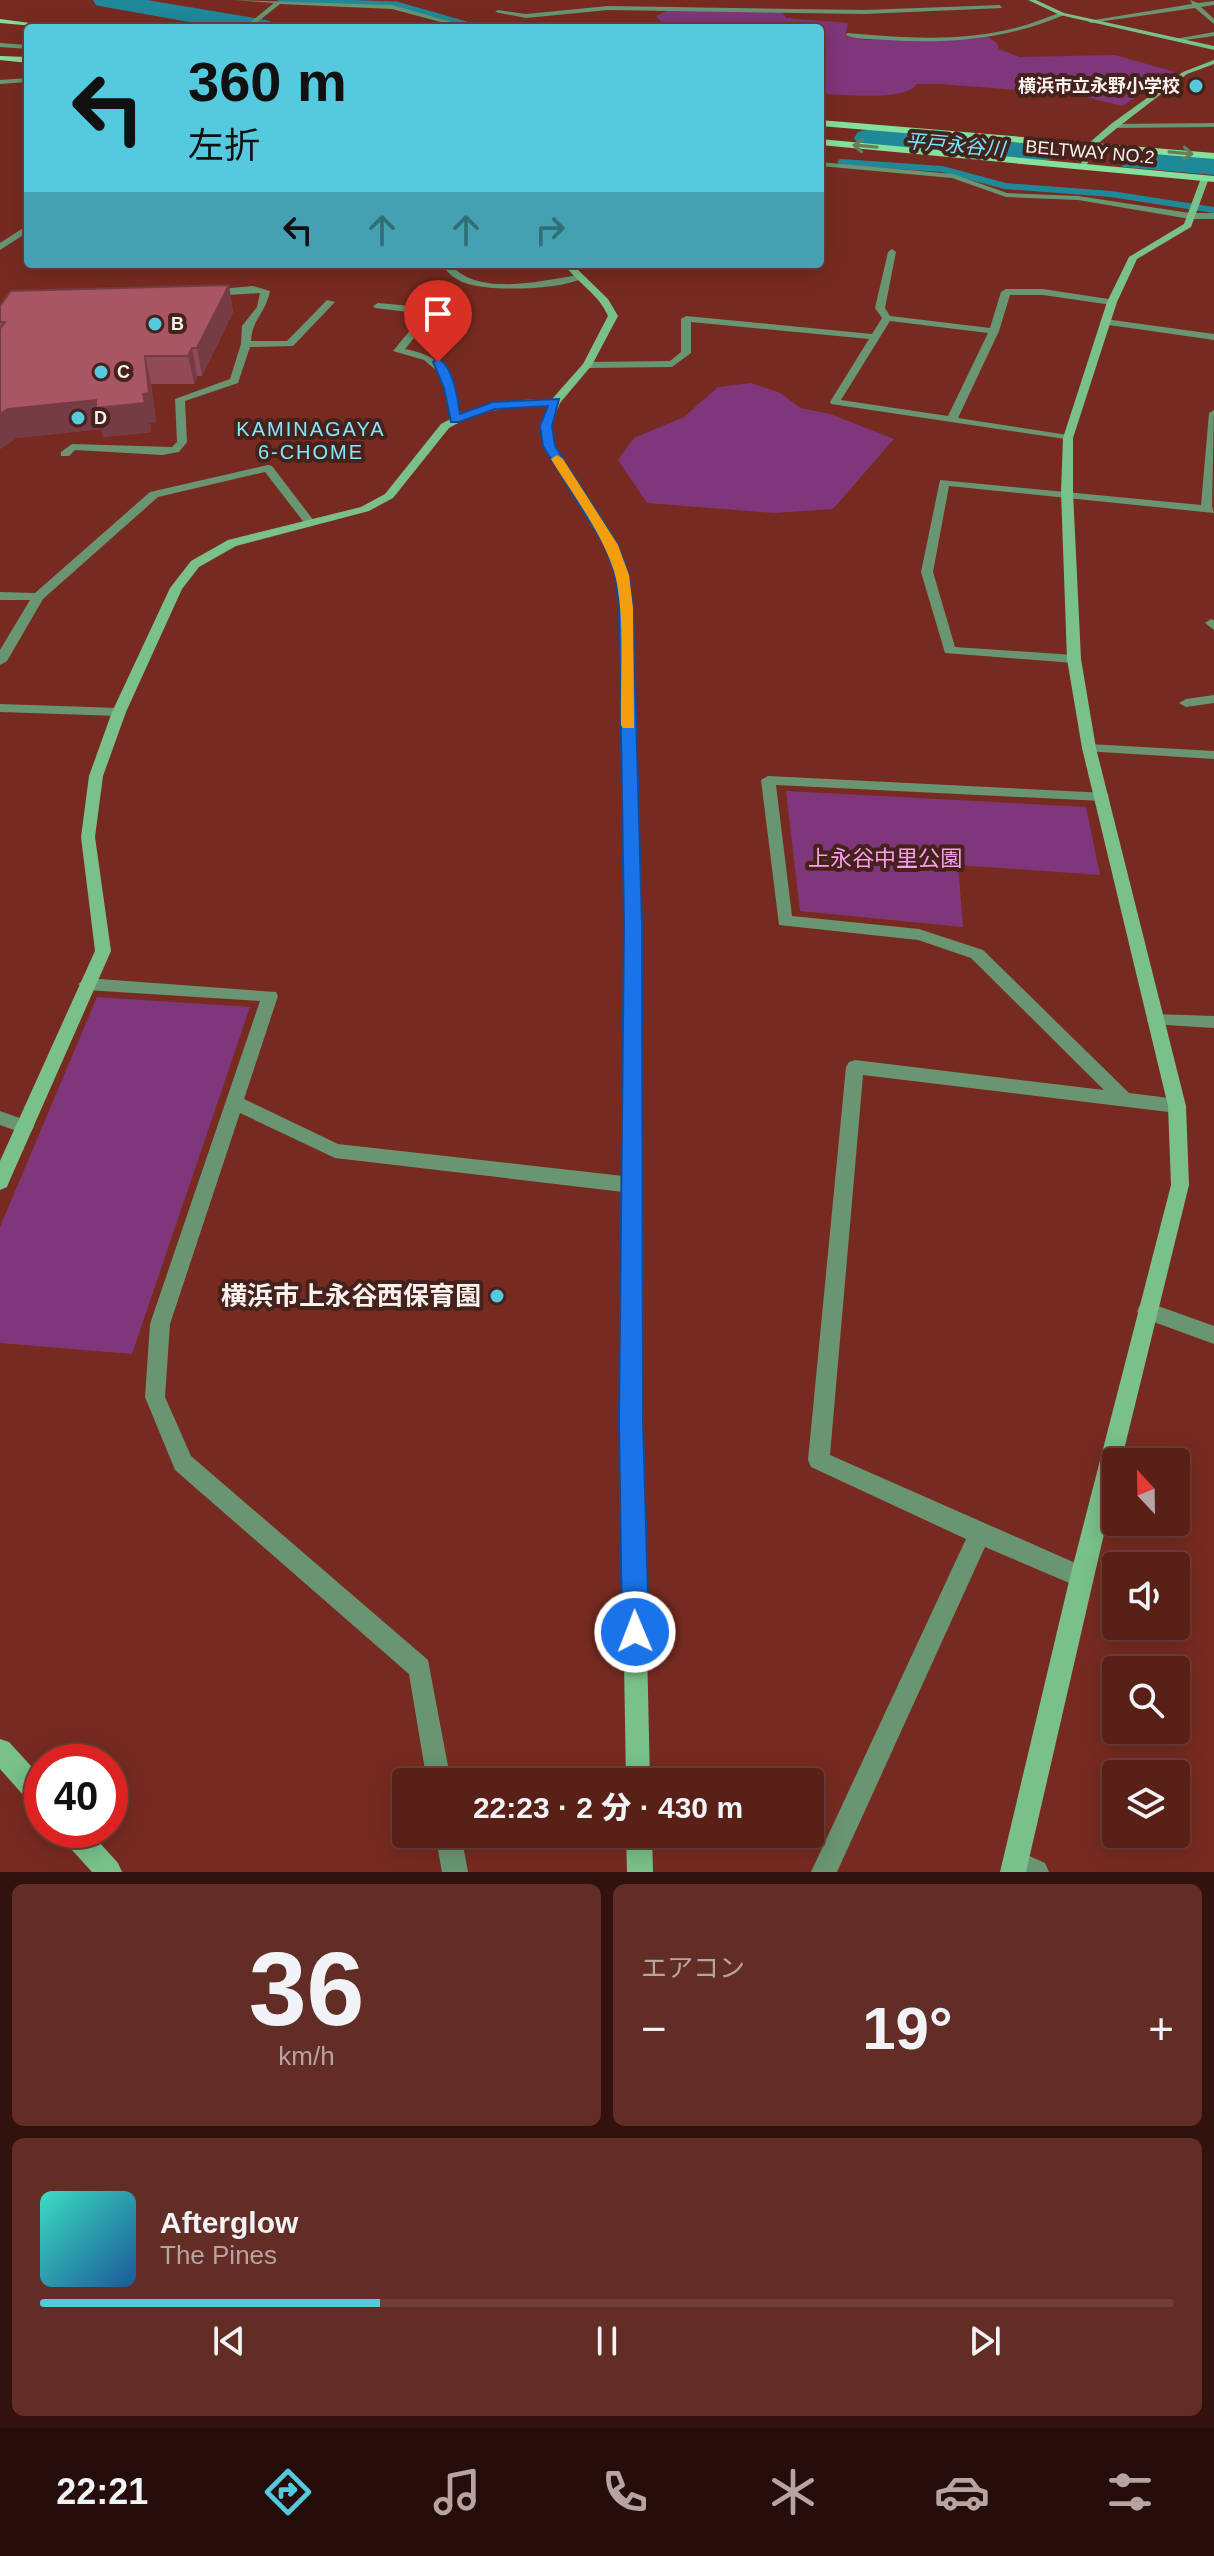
<!DOCTYPE html>
<html lang="ja">
<meta charset="utf-8">
<style>
:root{--surface:#592018;--page:#622d25;--text:#f1f3f6;--muted:#b7a3a2;--line:#6e3e37;--accent:#55cade}
body{margin:0;font-family:Arial,"Noto Sans JP",sans-serif;background:var(--page);color:var(--text);height:100vh;display:flex;flex-direction:column;font-size:30px;white-space:nowrap}
*{box-sizing:border-box;margin:0}
p{font-size:26px;color:var(--muted)}
.icon{flex:none;width:44px;height:44px;fill:none;stroke:currentColor;stroke-width:2;stroke-linecap:round;stroke-linejoin:round}
.map{position:relative;height:1872px;overflow:hidden}
.details{display:flex;flex-direction:column;gap:12px;padding:12px;background:#31120d;flex:1}
.details>*{flex:none}
.guide{position:absolute;left:24px;top:24px;width:800px;height:244px;border-radius:8px;box-shadow:0 4px 20px #0003,0 0 0 2px var(--line);background:#55cade;color:#111;overflow:hidden}
.needle{width:52px;rotate:338deg}
.controls{position:absolute;left:1102px;top:1448px;display:grid;gap:16px}
.controls a{display:grid;place-items:center;width:88px;height:88px;border-radius:8px;background:var(--surface);box-shadow:0 4px 20px #0003,0 0 0 2px var(--line);font-size:40px}
.speed{position:absolute;left:24px;top:1744px;display:flex;gap:16px;font-size:40px;font-weight:700;text-align:center}
.speed>*{display:grid;place-content:center;width:104px;height:104px;border-radius:50%;background:var(--surface);box-shadow:0 4px 20px #0003,0 0 0 2px var(--line);line-height:1}
.speed .limit{border:12px solid #d22;background:#fff;color:#111}
.pin{position:absolute;display:grid;place-items:center;width:68px;height:68px;color:#fff;margin:-82px -34px;border-radius:50% 50% 50% 0;rotate:-45deg;box-shadow:0 0 8px #0007}
.pin .icon{rotate:45deg}
.me{position:absolute;width:88px;margin:-44px;rotate:359deg;stroke-linejoin:round;filter:drop-shadow(0 0 6px #0008)}
.turn{display:flex;align-items:center;gap:28px;height:168px;padding:0 32px;font-size:36px}
.turn .icon{width:104px;height:104px;stroke-width:2.5}
.turn b{display:block;font-size:56px;line-height:68px}
.lanes{display:flex;align-items:center;height:76px;padding:0 32px;background:#0003;justify-content:center;gap:40px;direction:ltr}
.lanes .off{opacity:.35}
.big{font-size:60px;font-weight:800;line-height:1.1}
.details .widget{flex:1;display:flex;flex-direction:column;justify-content:center;gap:12px;min-width:0;padding:0 28px;border-radius:12px;background:var(--page)}
.details .dial{align-items:center;gap:0}
.dial b{font-size:104px;line-height:1}
.song{display:flex;align-items:center;gap:24px}
.cover{width:96px;height:96px;border-radius:12px;background:linear-gradient(135deg,hsl(170 70% 55%),hsl(210 70% 35%))}
.played{height:8px;border-radius:4px;background:linear-gradient(90deg,var(--accent) 30%,var(--line) 30%)}
.keys{display:flex;justify-content:space-around;direction:ltr}
.heat{display:flex;justify-content:space-between;align-items:center;font-size:44px;direction:ltr}
.details .tiles{flex:1;display:grid;gap:12px;grid-template-columns:1fr 1fr}
.widget:last-child{grid-column:span 2}
.trip{position:absolute;left:392px;top:1768px;width:432px;height:80px;border-radius:8px;background:var(--surface);box-shadow:0 4px 20px #0003,0 0 0 2px var(--line);font-weight:800;line-height:80px;text-align:center}
.dock{display:flex;height:128px;justify-content:space-around;align-items:center;background:#240d0a;color:var(--muted)}
.dock .icon{width:56px;height:56px}
.dock .on{color:var(--accent)}
.dock b{font-size:36px;color:var(--text)}
.map>svg:first-child{display:block}
.green{fill:#80367a}
.lines{fill:none;stroke-linecap:round;stroke-linejoin:round}
.stream-far1{stroke:#1f899a;stroke-width:5}
.stream{stroke:#1f899a;stroke-width:6}
.river{fill:#1f899a;fill-rule:evenodd}
.street{fill:#699573;fill-rule:evenodd}
.secondary{fill:#79c08a;fill-rule:evenodd}
.primary{fill:#84e09b;fill-rule:evenodd}
.wall{fill:#914a56}
.shaded-wall{fill:#763c46}
.building{fill:#a95664;stroke:#763c46;stroke-width:2}
.oneway{stroke:#64815c}
.route{fill:#1a73e8;stroke:#114b97;stroke-width:2}
.slow{fill:#f59e0b}
.poi-dot{fill:#55cade;stroke:#45221c;stroke-width:3}
.labels{text-anchor:middle;stroke-width:8;stroke-linejoin:round;paint-order:stroke}
.far-poi-label{font-size:18px;font-weight:bold;fill:#fbf1ef;stroke:#45221c;text-anchor:start}
.far-street-label{font-size:18px;fill:#fbf1ef;stroke:#45221c}
.far-water-label{font-size:20px;font-style:italic;fill:#72e9ff;stroke:#45221c}
.far-neighbourhood-label{font-size:20px;letter-spacing:2px;fill:#81e9fc;stroke:#45221c}
.park-label{font-size:22px;fill:#f99eef;stroke:#45221c}
.near-poi-label{font-size:26px;font-weight:bold;fill:#fbf1ef;stroke:#45221c;text-anchor:end}
</style>
<div class="map">
<svg width="1214" height="1872" viewBox="0 0 1214 1872">
<rect width="100%" height="100%" fill="#772b20"/>
<g class="green">
<path d="M 667,11 L 781,11 L 786,18 L 848,23 L 845,36 L 866,40 L 920,40 L 986,36 L 997,43 L 999,49 L 1019,57 L 1115,55 L 1175,72 L 1122,106 L 1073,94 L 939,84 L 917,84 C 904,102 844,94 821,94 L 820,28 L 667,28 L 656,16 Z"/>
<path d="M 751,383 L 780,393 L 801,408 L 830,414 L 894,439 L 833,509 L 774,513 L 647,503 L 618,460 L 634,438 L 684,417 L 718,387 Z"/>
<path d="M 786,791 L 1086,807 L 1100,875 L 958,865 L 963,927 L 800,911 Z"/>
<path d="M 97,997 L 250,1007 L 132,1354 L 0,1343 L 0,1227 Z"/>
</g>
<g class="lines">
<path class="stream-far1" d="M 280,0 L 396,4 L 480,28"/>
<path class="stream" d="M 841,162 L 942,169 L 1005,186 L 1111,194 L 1214,210"/>
<g class="river">
<path d="M 93,0 L 147,0 L 266,20 L 275,23 L 279,28 L 223,28 L 105,7 L 96,5 Z"/>
<path d="M 869,129 L 1042,143 L 1053,145 L 1057,152 L 1053,159 L 1042,161 L 858,144 L 854,138 L 858,132 Z"/>
<path d="M 1134,151 L 1214,157 L 1214,175 L 1123,167 L 1118,160 L 1123,153 Z"/>
</g>
<g class="street">
<path d="M 234,0 L 392,5 L 473,28 L 463,28 L 392,9 L 280,4 L 250,28 L 243,28 L 274,3 Z"/>
<path d="M 1190,0 L 1198,3 L 1214,1 L 1214,5 L 1201,7 L 1214,19 L 1214,24 L 1195,8 L 1091,23 L 1088,21 L 1192,4 Z"/>
<path d="M 1000,5 L 1002,8 L 864,14 L 608,10 L 526,18 L 495,12 L 498,10 L 526,14 L 608,6 L 864,10 Z"/>
<path d="M 1062,12 L 1064,15 C 1008,39 948,44 887,40 C 874,39 857,40 845,35 L 848,33 C 903,38 961,42 1015,28 C 1031,24 1046,18 1062,12 Z"/>
<path d="M 1214,32 L 1214,36 L 1178,41 L 1175,39 Z"/>
<path d="M 0,43 L 28,45 L 28,49 L 0,47 Z"/>
<path d="M 28,78 L 28,82 L 0,84 L 0,80 Z"/>
<path d="M 1214,123 L 1214,127 L 1114,128 L 1110,126 L 1114,124 Z"/>
<path d="M 820,162 L 953,174 L 1007,193 L 1078,196 L 1190,213 L 1214,213 L 1214,219 L 1190,219 L 1078,200 L 1006,197 L 952,178 L 820,166 Z"/>
<path d="M 28,225 L 28,232 L 0,250 L 0,243 Z"/>
<path d="M 892,249 L 896,252 L 885,308 L 890,316 L 990,328 L 1001,292 L 1006,289 L 1043,289 L 1115,300 L 1115,304 L 1112,305 L 1043,295 L 1010,295 L 999,331 L 958,418 L 1068,435 L 1072,436 L 1072,440 L 831,404 L 830,402 L 869,339 L 691,322 L 691,353 L 672,367 L 587,368 L 582,365 L 587,362 L 670,361 L 681,352 L 681,319 L 686,316 L 872,334 L 882,318 L 875,308 L 888,252 ZM 890,321 L 988,333 L 948,416 L 841,400 Z"/>
<path d="M 441,264 L 450,264 C 478,297 540,281 578,275 L 583,278 C 561,290 489,292 465,283 C 454,279 448,273 441,264 Z"/>
<path d="M 253,286 L 270,291 C 266,313 252,319 251,341 L 287,341 L 327,300 L 335,302 L 293,346 L 250,347 L 238,383 L 185,401 L 187,442 L 179,452 L 162,455 L 75,450 L 69,456 L 61,456 L 61,452 L 72,444 L 172,447 L 177,442 L 175,399 L 230,379 L 241,344 L 242,326 L 257,307 L 260,293 L 209,296 L 204,293 L 209,290 Z"/>
<path d="M 378,303 L 411,306 L 432,316 L 405,349 C 435,355 450,366 456,397 C 458,406 460,414 459,422 L 450,420 L 445,390 L 438,372 L 424,360 L 393,351 L 421,317 L 409,312 L 375,308 L 373,306 Z"/>
<path d="M 1105,319 L 1214,334 L 1214,340 L 1102,324 L 1100,322 Z"/>
<path d="M 1214,410 L 1212,506 L 1214,513 L 949,486 L 933,572 L 955,647 L 1074,655 L 1081,659 L 1074,663 L 945,653 L 921,572 L 940,480 L 1201,505 L 1209,413 Z"/>
<path d="M 268,465 L 272,466 L 314,521 L 314,525 L 306,525 L 265,472 L 158,497 L 43,599 L 7,661 L 0,665 L 0,650 L 30,600 L 0,600 L 0,592 L 35,593 L 150,492 Z"/>
<path d="M 1211,619 L 1214,620 L 1214,630 L 1205,623 Z"/>
<path d="M 1214,695 L 1214,703 L 1186,707 L 1179,703 L 1186,699 Z"/>
<path d="M 0,704 L 119,708 L 126,712 L 119,716 L 0,712 Z"/>
<path d="M 1089,744 L 1214,751 L 1214,759 L 1084,751 L 1082,748 L 1084,745 Z"/>
<path d="M 768,776 L 1107,793 L 1109,796 L 1102,801 L 776,785 L 792,916 L 919,929 L 983,950 L 1129,1093 L 1177,1099 L 1183,1101 L 1186,1106 L 1183,1111 L 1177,1113 L 863,1075 L 830,1455 L 1089,1569 L 1092,1577 L 1089,1585 L 1081,1588 L 985,1547 L 837,1872 L 811,1872 L 966,1539 L 811,1467 L 808,1460 L 846,1067 L 849,1062 L 855,1060 L 1104,1090 L 971,958 L 918,940 L 779,925 L 761,780 Z"/>
<path d="M 86,978 L 276,992 L 278,996 L 244,1099 L 338,1144 L 632,1177 L 639,1180 L 641,1185 L 639,1190 L 632,1193 L 335,1158 L 240,1113 L 170,1324 L 165,1397 L 191,1456 L 428,1660 L 451,1782 L 427,1782 L 409,1674 L 175,1470 L 145,1397 L 150,1324 L 260,1001 L 86,990 L 78,984 Z"/>
<path d="M 1155,1014 L 1214,1016 L 1214,1028 L 1149,1024 L 1147,1020 L 1149,1016 Z"/>
<path d="M 0,1111 L 31,1122 L 34,1127 L 31,1132 L 25,1134 L 0,1125 Z"/>
<path d="M 1147,1302 L 1214,1326 L 1214,1344 L 1140,1317 L 1137,1311 L 1140,1305 Z"/>
<path d="M 435,1834 L 461,1834 L 468,1872 L 442,1872 Z"/>
<path d="M 1016,1850 L 1045,1863 L 1049,1872 L 1007,1872 L 1003,1863 L 1007,1854 Z"/>
</g>
<g class="secondary">
<path d="M 1028,0 L 1036,0 L 1064,13 L 1214,46 L 1214,50 L 1060,15 Z"/>
<path d="M 1214,60 L 1214,64 L 1187,74 L 1117,128 L 1095,146 L 1085,169 L 1079,169 L 1089,143 L 1111,124 L 1183,72 Z"/>
<path d="M 1205,176 L 1209,178 L 1191,227 L 1137,259 L 1117,302 L 1073,438 L 1073,492 L 1081,659 L 1096,748 L 1186,1106 L 1189,1185 L 1121,1462 L 1116,1462 L 1116,1482 L 1026,1872 L 1000,1872 L 1070,1577 L 1171,1185 L 1168,1106 L 1082,748 L 1067,659 L 1061,492 L 1063,438 L 1107,302 L 1129,257 L 1184,224 L 1201,178 Z"/>
<path d="M 564,264 L 572,264 L 608,299 L 618,316 L 592,365 L 560,403 L 551,426 L 554,446 L 617,545 L 628,575 L 632,608 L 641,924 L 642,1421 L 650,1782 L 626,1782 L 620,1421 L 625,924 L 620,608 L 616,575 L 605,545 L 544,446 L 541,426 L 549,405 C 512,405 480,410 449,428 L 393,498 L 369,511 L 236,546 L 199,567 L 182,589 L 126,712 L 103,776 L 95,837 L 111,951 L 9,1182 L 7,1187 L 0,1190 L 0,1161 L 95,951 L 81,837 L 89,776 L 112,712 L 170,588 L 191,561 L 228,540 L 361,507 L 385,494 L 441,424 C 476,404 512,399 552,399 L 583,364 L 608,316 C 599,294 577,283 564,264 Z"/>
<path d="M 0,1739 L 9,1742 L 42,1778 L 42,1810 L 33,1806 L 0,1769 Z"/>
<path d="M 58,1830 L 88,1830 L 118,1863 L 122,1872 L 92,1872 L 62,1839 Z"/>
<path d="M 626,1834 L 652,1834 L 653,1872 L 627,1872 Z"/>
</g>
<g class="primary">
<path d="M 0,19 L 52,26 L 56,28 L 0,23 Z"/>
<path d="M 0,56 L 28,57 L 28,63 L 0,60 Z"/>
<path d="M 820,120 L 1214,153 L 1214,159 L 820,126 Z"/>
<path d="M 820,139 L 1214,176 L 1214,182 L 820,145 Z"/>
</g>
</g>
<path class="wall" d="M 229,285 L 233,312 L 202,376 L 197,376 L 194,384 L 151,384 L 156,422 L 150,423 L 151,432 L 103,437 L 101,429 L 16,438 L 0,449 L 0,306 Z"/>
<g class="shaded-wall">
<path d="M 229,285 L 233,312 L 202,376 L 197,348 Z"/>
<path d="M 192,348 L 197,376 L 194,384 L 188,356 Z"/>
<path d="M 145,356 L 151,384 L 156,422 L 150,423 L 151,432 L 103,437 L 101,429 L 16,438 L 0,449 L 0,414 L 8,409 L 143,394 Z"/>
</g>
<path class="building" d="M 229,285 L 197,348 L 192,348 L 188,356 L 145,356 L 149,393 L 143,394 L 145,403 L 96,408 L 96,400 L 8,409 L 0,414 L 0,329 L 5,322 L 0,322 L 0,306 L 11,291 Z"/>
<defs><path id="oneway-shaft" d="M-6 0H5M1.5-3L5.5 0L1.5 3" fill="none" stroke-width="1.6" stroke-linecap="round" stroke-linejoin="round" transform="scale(2)"/></defs>
<g class="oneway">
<use href="#oneway-shaft" transform="translate(865 146) rotate(-175)"/>
<use href="#oneway-shaft" transform="translate(1181 153) rotate(5)"/>
</g>
<path class="route" d="M 438,358 C 454,368 457,396 460,414 L 493,402 L 559,399 L 552,426 L 555,446 L 618,545 L 629,575 L 633,608 L 642,924 L 643,1421 L 649,1632 L 645,1641 L 635,1645 L 626,1641 L 622,1632 L 619,1421 L 624,924 L 619,608 L 615,575 L 604,545 L 543,446 L 540,426 L 548,406 L 495,409 L 459,422 L 451,422 L 444,388 L 433,362 Z"/>
<path class="slow" d="M 557,455 L 563,459 L 618,545 L 629,575 L 633,608 L 634,728 L 623,728 L 621,725 C 620,681 626,611 614,571 C 601,531 573,495 551,459 Z"/>
<g class="poi-dot">
<circle cx="1196" cy="86" r="8"/>
<circle cx="155" cy="324" r="8"/>
<circle cx="101" cy="372" r="8"/>
<circle cx="78" cy="418" r="8"/>
<circle cx="497" cy="1296" r="8"/>
</g>
<g class="labels">
<g class="far-poi-label">
<text x="1180" y="92" text-anchor="end">横浜市立永野小学校</text>
<text x="171" y="330">B</text>
<text x="117" y="378">C</text>
<text x="94" y="424">D</text>
</g>
<g class="far-street-label">
<text transform="translate(1090 152) rotate(5)" y="6">BELTWAY NO.2</text>
</g>
<g class="far-water-label">
<text transform="translate(955 145) rotate(5)" y="7">平戸永谷川</text>
</g>
<g class="far-neighbourhood-label">
<text x="311" y="436">KAMINAGAYA<tspan x="311" dy="23">6-CHOME</tspan></text>
</g>
<g class="park-label">
<text x="885" y="866">上永谷中里公園</text>
</g>
<g class="near-poi-label">
<text x="481" y="1305">横浜市上永谷西保育園</text>
</g>
</g>
</svg>
<div class="controls">
<a><svg class="needle" viewBox="-14 -14 28 28"><path d="M0-13l5 13h-10z" fill="#e53935"/><path d="M0 13l5-13h-10z" fill="#b7a3a2"/></svg></a>
<a><svg class="icon" aria-label="sound" viewBox="0 0 24 24"><path d="M4 9h4l5-4v14l-5-4H4zM17 9q2 3 0 6"/></svg></a>
<a><svg class="icon" aria-label="search" viewBox="0 0 24 24"><circle cx="10" cy="10" r="6"/><path d="M15 15l6 6"/></svg></a>
<a><svg class="icon" aria-label="layers" viewBox="0 0 24 24"><path d="M12 4l9 5-9 5-9-5zM3 14l9 5 9-5"/></svg></a>
</div>
<div class="speed"><div class="limit">40</div></div>
<div class="pin" style="left:438px;top:362px;background:#d93025"><svg class="icon" aria-label="arrive" viewBox="0 0 24 24"><path d="M6 21V4h12l-3 4 3 4H6"/></svg></div>
<svg class="me" style="left:635px;top:1632px" viewBox="-20 -20 40 40"><circle r="17" fill="#1a73e8" stroke="#fff" stroke-width="3"/><path d="M0-11L8 9 0 5-8 9z" fill="#fff"/></svg>
<div class="trip">22:23 · 2 分 · 430 m</div>
<div class="guide">
<div class="turn"><svg class="icon" aria-label="left" viewBox="0 0 24 24"><path d="M17 20v-9H6M10 6l-5 5 5 5"/></svg><div><b>360 m</b>左折</div></div>
<div class="lanes"><svg class="icon" aria-label="left" viewBox="0 0 24 24"><path d="M17 20v-9H6M10 6l-5 5 5 5"/></svg><svg class="icon off" aria-label="ahead" viewBox="0 0 24 24"><path d="M12 20V5M6 11l6-6 6 6"/></svg><svg class="icon off" aria-label="ahead" viewBox="0 0 24 24"><path d="M12 20V5M6 11l6-6 6 6"/></svg><svg class="icon off" aria-label="right" viewBox="0 0 24 24"><path d="M7 20v-9h11M14 6l5 5-5 5"/></svg></div>
</div>
</div>
<section class="details">
<div class="tiles">
<div class="widget dial"><b>36</b><p>km/h</p></div>
<div class="widget"><p>エアコン</p>
<div class="heat"><a>−</a><b class="big">19°</b><a>+</a></div>
</div>
<div class="widget">
<div class="song"><i class="cover"></i><div><b>Afterglow</b><p>The Pines</p></div></div>
<div class="played"></div>
<div class="keys"><svg class="icon" aria-label="previous" viewBox="0 0 24 24"><path d="M18 5L8 12l10 7zM5 5v14"/></svg><svg class="icon" aria-label="pause" viewBox="0 0 24 24"><path d="M8 5v14M16 5v14"/></svg><svg class="icon" aria-label="next" viewBox="0 0 24 24"><path d="M6 5l10 7-10 7zM19 5v14"/></svg></div>
</div>
</div>
</section>
<nav class="dock">
<b>22:21</b>
<svg class="icon on" aria-label="directions" viewBox="0 0 24 24"><path d="M12 3l9 9-9 9-9-9zM9 14v-3h6M13 9l2 2-2 2"/></svg>
<svg class="icon" aria-label="music" viewBox="0 0 24 24"><path d="M9 18V5l10-2v13"/><circle cx="6" cy="18" r="3"/><circle cx="16" cy="16" r="3"/></svg>
<svg class="icon" aria-label="phone" viewBox="0 0 24 24"><path d="M5 4h4l2 5-3 2q2 4 5 5l2-3 5 2v4C11 20 4 13 5 4z"/></svg>
<svg class="icon" aria-label="climate" viewBox="0 0 24 24"><path d="M12 3v18M4 7l16 10M4 17L20 7"/></svg>
<svg class="icon" aria-label="car" viewBox="0 0 24 24"><path d="M5 17H2v-5l4-1 3-4h7l3 4 3 1v5h-3M9 17h6M6 11h13"/><circle cx="7" cy="17" r="2"/><circle cx="17" cy="17" r="2"/></svg>
<svg class="icon" aria-label="filters" viewBox="0 0 24 24"><path d="M4 7h16M4 17h16"/><circle cx="9" cy="7" r="2"/><circle cx="15" cy="17" r="2"/></svg>
</nav>
